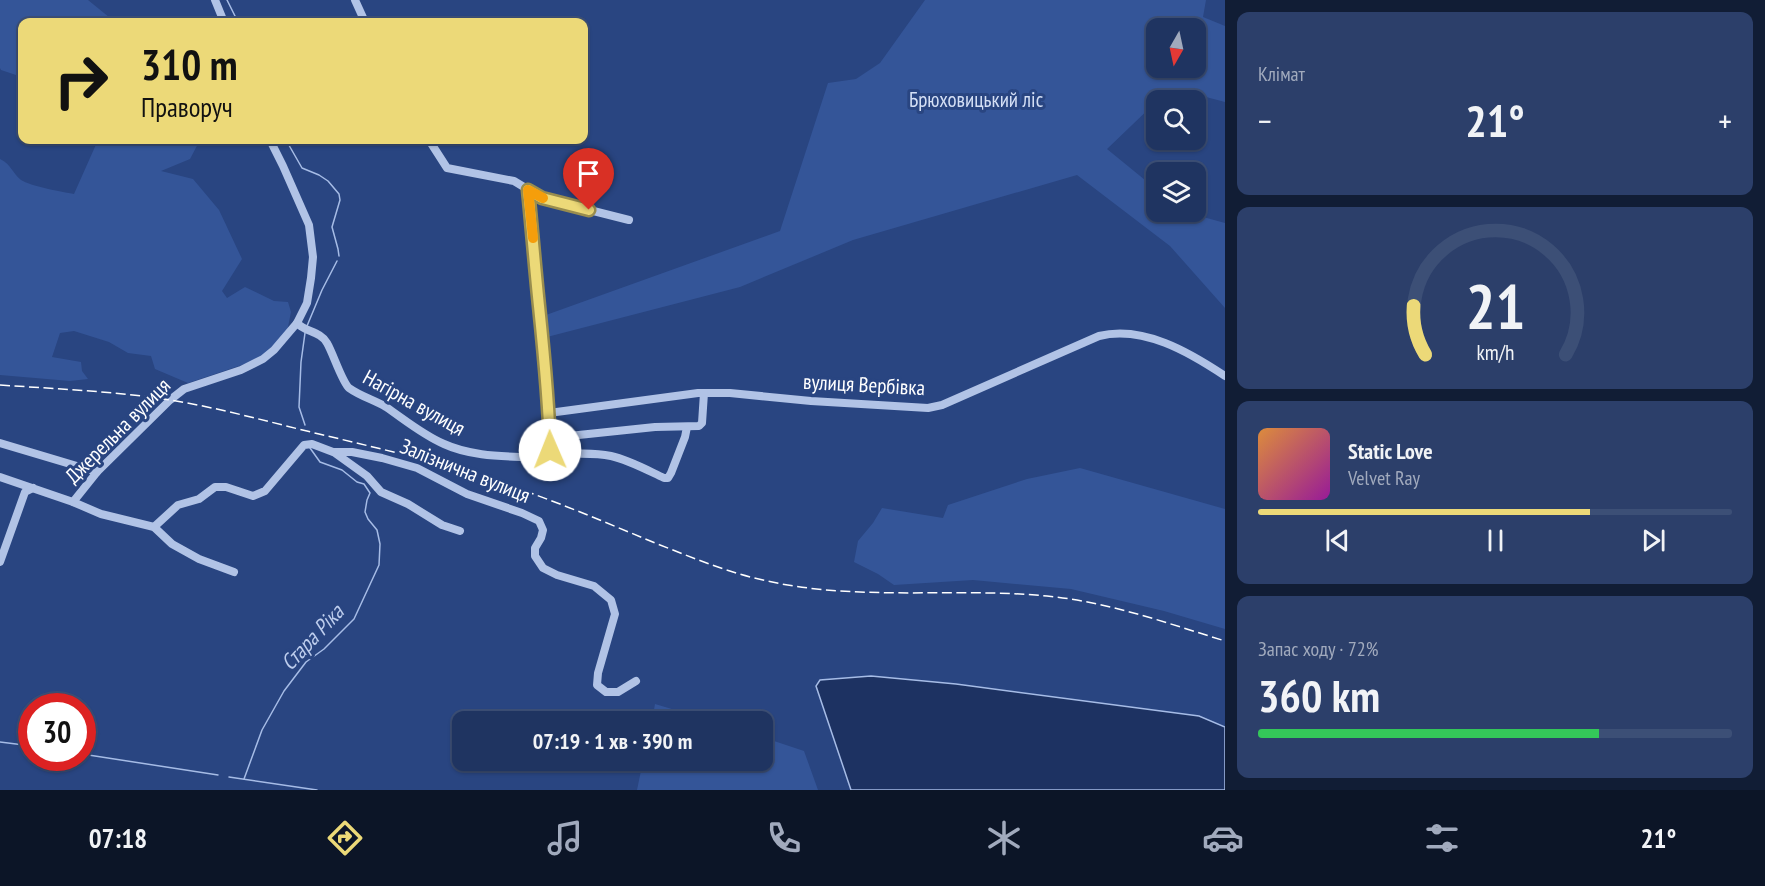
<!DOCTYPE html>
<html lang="uk">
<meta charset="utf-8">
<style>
:root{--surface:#1f3461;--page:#2c3f6a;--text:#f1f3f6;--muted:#a1aabd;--line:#3c4f76;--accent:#ecd978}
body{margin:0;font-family:"PT Sans Narrow",sans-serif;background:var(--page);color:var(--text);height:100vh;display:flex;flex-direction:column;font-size:22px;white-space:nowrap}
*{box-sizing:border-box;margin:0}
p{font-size:20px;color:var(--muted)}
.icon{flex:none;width:33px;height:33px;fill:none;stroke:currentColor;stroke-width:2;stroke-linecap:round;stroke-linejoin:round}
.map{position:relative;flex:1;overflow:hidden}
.details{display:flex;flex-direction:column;gap:12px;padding:12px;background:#111d35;width:540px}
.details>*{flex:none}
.top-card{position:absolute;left:18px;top:18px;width:570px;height:126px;border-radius:12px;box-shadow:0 2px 4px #0004,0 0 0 2px var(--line);background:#ecd978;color:#111;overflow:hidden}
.needle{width:39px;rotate:189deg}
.fabs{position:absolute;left:1146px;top:18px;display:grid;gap:12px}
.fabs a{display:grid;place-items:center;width:60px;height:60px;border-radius:12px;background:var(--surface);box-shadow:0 2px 4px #0004,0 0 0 2px var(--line);font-size:30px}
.speed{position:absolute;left:18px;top:693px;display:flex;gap:12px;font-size:30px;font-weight:700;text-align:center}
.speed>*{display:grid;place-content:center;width:78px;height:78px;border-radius:50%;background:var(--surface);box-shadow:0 2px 4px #0004,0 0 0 2px var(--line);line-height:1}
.speed .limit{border:9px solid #d22;background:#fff;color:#111}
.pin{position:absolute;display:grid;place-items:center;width:51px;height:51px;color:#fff;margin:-62px -26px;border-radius:50% 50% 50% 0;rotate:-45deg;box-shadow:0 0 6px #0007}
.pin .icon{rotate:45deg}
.me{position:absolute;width:66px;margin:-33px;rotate:359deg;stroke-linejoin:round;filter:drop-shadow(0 0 4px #0008)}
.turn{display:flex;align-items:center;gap:21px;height:126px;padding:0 24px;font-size:27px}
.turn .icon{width:78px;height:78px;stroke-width:2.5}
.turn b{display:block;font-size:42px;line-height:51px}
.big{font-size:45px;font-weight:600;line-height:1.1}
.details .card{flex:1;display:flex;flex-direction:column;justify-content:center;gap:9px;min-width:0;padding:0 21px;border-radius:12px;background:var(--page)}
.details .dial{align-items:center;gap:0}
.dial svg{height:156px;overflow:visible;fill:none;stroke:var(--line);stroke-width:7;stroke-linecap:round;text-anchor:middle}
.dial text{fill:var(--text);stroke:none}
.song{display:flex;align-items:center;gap:18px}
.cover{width:72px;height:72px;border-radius:9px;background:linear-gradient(135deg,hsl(30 70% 55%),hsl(300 70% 35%))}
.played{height:6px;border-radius:3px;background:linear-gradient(90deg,var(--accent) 70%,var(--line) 70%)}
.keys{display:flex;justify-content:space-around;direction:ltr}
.heat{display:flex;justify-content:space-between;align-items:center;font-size:33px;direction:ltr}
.charge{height:9px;border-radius:4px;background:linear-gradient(90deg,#34c759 72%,var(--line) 0)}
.trip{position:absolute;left:452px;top:711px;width:321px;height:60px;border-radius:12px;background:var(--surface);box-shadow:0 2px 4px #0004,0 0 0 2px var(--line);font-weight:600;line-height:60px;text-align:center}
.dock{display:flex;height:96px;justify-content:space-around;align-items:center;background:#0c1527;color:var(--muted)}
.dock .icon{width:42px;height:42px}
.dock .current{color:var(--accent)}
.dock b{font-size:27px;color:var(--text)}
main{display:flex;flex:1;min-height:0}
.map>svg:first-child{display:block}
.green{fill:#345598;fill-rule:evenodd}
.water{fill:#1d3262;stroke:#a6bce6;stroke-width:1.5}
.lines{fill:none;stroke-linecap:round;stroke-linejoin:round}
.stream{stroke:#a6bce6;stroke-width:1.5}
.minor{stroke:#b1c3e6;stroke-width:8}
.rail{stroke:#fff;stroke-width:1.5;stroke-dasharray:10 4.5;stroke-linecap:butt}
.route-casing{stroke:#998d4e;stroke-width:15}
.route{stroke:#ecd978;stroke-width:10}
.slow{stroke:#f59e0b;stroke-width:10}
.labels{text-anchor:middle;stroke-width:6;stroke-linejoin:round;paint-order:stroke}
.park-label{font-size:21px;fill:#d4dff5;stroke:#294581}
.street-label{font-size:21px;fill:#fff;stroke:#294581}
.water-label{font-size:22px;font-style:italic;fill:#bdcded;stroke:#294581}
</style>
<main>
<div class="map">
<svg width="1225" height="790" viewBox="0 0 1225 790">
<rect width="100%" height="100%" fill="#294581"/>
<g class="green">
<path d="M 0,0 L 88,0 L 115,22 L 22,22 L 22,77 L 1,70 L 0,68 Z"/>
<path d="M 925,0 L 1206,0 L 1203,17 L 1225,26 L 1225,102 L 1172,88 L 1156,100 L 1156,102 L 1107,149 L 1156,189 L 1156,212 L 1185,212 L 1225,223 L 1225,308 L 1170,246 L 1077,175 L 853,240 L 740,287 L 547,337 L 546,315 L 780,231 L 828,83 L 856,79 L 880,63 ZM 1196,28 L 1196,68 L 1156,68 L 1156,28 Z"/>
<path d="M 98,140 L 200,140 L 190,159 L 161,171 L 193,179 L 219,210 L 242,259 L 222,291 L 227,298 L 245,287 L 274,301 L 288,302 L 291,312 L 287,332 L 263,358 L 188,383 L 155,369 L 151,356 L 128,353 L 109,342 L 74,331 L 60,333 L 52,357 L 81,362 L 82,371 L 88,379 L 70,381 L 0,375 L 0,159 C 12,165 12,173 21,180 C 30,186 62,192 74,194 Z"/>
<path d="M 1080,468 L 1225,509 L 1225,629 L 1164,611 L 1071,589 L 973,580 L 894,585 L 878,574 L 854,562 L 858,541 L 873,523 L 882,508 L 943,518 L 948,505 L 1027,479 Z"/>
<path d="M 655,704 L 712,721 L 652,721 Z"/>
<path d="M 762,737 L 804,751 L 818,790 L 637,790 L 643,761 L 762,760 Z"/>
</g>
<path class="water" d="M 871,676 L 956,684 L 1199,716 L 1225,727 L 1225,790 L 851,790 L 816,686 L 820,680 Z"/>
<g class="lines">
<g class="stream">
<path d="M 227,0 L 238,22"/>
<path d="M 286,140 L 302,168 L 319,175 L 328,181 L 339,194 L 340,200 L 332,227 L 338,249 L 339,256"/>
<path d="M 307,326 L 322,290 L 337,261"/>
<path d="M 305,333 L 301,362 L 299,407 L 305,425"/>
<path d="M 0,742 L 32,746"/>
<path d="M 82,754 L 218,775"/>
<path d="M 229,777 L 317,790"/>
<path d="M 244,779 L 262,730 L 284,691 L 306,662 L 324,649 L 354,619 L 379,565 L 380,544 L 377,530 L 368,519 L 365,512 L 367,500 L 370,493 L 364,484 L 357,482 L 342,470 L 320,462 L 310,448"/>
</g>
<g class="minor">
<path d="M 215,0 L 224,22"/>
<path d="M 355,0 L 365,22"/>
<path d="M 429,140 L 447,168 L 514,181 L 542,198 L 629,220"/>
<path d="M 528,191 L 549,413 L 550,450 L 548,455"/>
<path d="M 297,323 C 305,332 320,331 327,343 C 333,353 342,382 349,388 C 360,396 374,400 386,407 C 405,420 423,435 444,444 C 468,455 496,456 521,457 C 530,458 541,461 548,455 C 568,454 591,452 611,456 C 629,460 647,470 664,478 L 668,478 L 671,473 L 685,437 L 687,427"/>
<path d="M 549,413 L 698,393 L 730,393 L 811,401 L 928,408 L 942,405 L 1099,336 C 1143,325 1189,352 1225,376"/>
<path d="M 550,438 L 655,427 L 699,426 L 702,423 L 704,393"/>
<path d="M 0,443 L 97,472"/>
<path d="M 335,453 L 367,476 L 381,492 L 408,504 L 442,525 L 460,531"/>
<path d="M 0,477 L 73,502 L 101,514 L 154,527 L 172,544 L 199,559 L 234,572"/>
<path d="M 73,502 L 97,472 L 170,400 L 184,389 L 241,370 L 263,359 L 274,350 L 297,323 L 307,303 L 311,278 L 313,257 L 309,225 L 283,166 L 270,140"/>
<path d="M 154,527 L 178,505 L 199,499 L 215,487 L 226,487 L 253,496 L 265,491 L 304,445 L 312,444 L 333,452 L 352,452 L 382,458 L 417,468 L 467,494 L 522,513 L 539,521 L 543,530 L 541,538 L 535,548 L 535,556 L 543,568 L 557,575 L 594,586 L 611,600 L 615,614 L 598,673 L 597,685 L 606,692 L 618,692 L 636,681"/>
<path d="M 0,562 L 25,492 L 33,488"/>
</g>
<path class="rail" d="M 0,385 C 57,389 114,391 170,400 C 220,408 269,422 319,434 C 382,449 446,464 508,485 C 558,502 607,523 655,543 C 691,557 726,572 763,580 C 856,602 953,587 1047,596 C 1108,602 1167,623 1225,641"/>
</g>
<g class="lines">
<g class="route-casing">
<path id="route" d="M 550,450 C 549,402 544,354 539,306 C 535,268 532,229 528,190 L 542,198 L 589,210"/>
</g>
<use href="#route" class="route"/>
<path class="slow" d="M 533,238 L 528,190 L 543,198"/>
</g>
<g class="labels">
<g class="park-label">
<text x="976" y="107">Брюховицький ліс</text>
</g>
<g class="street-label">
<text transform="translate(864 385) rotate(3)" y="7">вулиця Вербівка</text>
<text transform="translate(414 403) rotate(29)" y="7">Нагірна вулиця</text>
<text transform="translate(118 431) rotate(-45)" y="7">Джерельна вулиця</text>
<text transform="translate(465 471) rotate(22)" y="7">Залізнична вулиця</text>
</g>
<g class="water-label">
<text transform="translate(312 637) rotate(-47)" y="8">Стара Ріка</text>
</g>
</g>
</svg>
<div class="fabs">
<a><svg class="needle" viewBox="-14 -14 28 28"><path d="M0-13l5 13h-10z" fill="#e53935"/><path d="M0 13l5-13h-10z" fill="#a1aabd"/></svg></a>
<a><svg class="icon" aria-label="search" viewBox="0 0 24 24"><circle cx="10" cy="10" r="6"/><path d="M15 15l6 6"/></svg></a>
<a><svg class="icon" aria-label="layers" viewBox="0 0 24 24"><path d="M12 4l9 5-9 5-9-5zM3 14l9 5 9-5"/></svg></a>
</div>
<div class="speed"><div class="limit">30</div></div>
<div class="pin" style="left:589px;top:210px;background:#d93025"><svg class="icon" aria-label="arrive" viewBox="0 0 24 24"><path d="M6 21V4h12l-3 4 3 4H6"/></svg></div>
<svg class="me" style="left:550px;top:450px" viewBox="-20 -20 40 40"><circle r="19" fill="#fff"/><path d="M0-13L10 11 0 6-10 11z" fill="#ecd978"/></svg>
<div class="trip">07:19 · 1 хв · 390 m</div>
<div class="top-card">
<div class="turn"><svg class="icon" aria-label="right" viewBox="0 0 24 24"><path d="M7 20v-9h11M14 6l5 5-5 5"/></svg><div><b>310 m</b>Праворуч</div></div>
</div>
</div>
<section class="details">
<div class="card"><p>Клімат</p>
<div class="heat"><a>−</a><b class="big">21°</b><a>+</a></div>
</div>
<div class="card dial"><svg viewBox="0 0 100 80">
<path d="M14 69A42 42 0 1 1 86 69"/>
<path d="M14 69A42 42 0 0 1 8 44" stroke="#ecd978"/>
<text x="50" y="56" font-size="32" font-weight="700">21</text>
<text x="50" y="72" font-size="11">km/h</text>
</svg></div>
<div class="card">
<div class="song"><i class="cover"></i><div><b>Static Love</b><p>Velvet Ray</p></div></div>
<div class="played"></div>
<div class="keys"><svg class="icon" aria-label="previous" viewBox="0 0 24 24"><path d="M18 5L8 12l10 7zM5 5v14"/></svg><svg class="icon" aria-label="pause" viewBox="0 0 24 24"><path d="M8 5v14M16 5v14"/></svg><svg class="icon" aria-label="next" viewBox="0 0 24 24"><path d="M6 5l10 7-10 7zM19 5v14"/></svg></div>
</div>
<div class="card"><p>Запас ходу · 72%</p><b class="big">360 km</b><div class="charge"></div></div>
</section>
</main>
<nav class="dock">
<b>07:18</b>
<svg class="icon current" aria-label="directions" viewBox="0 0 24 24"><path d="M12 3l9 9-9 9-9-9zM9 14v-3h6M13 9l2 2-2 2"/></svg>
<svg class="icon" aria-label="music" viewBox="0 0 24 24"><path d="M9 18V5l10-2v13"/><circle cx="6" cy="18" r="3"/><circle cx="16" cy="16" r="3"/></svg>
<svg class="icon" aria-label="phone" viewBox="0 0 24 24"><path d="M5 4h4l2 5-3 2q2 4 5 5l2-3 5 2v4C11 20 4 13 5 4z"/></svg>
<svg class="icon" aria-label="climate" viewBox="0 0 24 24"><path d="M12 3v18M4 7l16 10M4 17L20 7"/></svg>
<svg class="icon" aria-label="car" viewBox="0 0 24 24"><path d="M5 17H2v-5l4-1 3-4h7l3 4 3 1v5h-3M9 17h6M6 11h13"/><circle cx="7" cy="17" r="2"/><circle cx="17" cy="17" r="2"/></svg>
<svg class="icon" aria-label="filters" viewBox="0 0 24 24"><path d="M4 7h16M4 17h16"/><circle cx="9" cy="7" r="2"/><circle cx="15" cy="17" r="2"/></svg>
<b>21°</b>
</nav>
